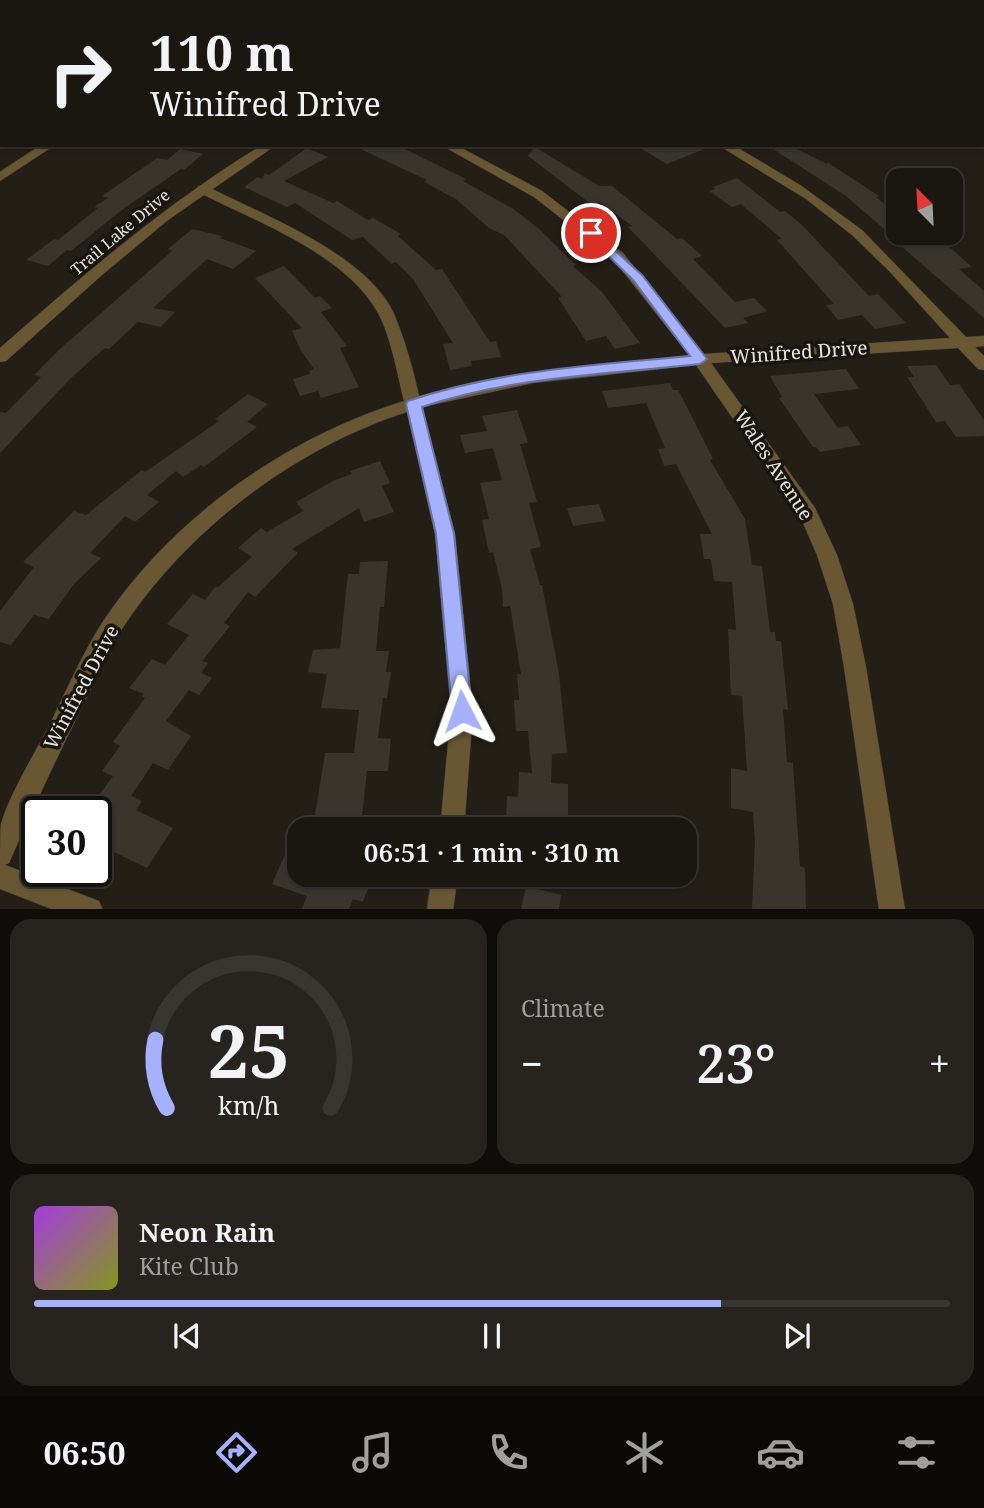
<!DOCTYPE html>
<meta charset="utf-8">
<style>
:root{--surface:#1a1711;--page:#27241f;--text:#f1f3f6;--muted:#9f9f9f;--line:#383631;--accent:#a5b1fc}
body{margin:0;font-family:"Noto Serif",serif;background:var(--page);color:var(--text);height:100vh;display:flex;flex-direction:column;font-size:26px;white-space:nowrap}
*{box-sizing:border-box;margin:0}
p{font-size:23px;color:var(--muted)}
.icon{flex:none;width:38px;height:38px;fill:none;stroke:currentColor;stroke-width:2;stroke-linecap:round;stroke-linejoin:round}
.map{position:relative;height:909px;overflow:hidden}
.side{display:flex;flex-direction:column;gap:10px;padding:10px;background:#0e0d09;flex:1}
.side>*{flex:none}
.guide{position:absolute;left:0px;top:0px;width:985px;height:147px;box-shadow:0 2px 5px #0004,0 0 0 2px var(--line);background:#1a1711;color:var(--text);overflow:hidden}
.needle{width:46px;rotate:336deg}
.controls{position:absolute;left:886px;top:168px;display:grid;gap:14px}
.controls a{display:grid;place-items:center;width:77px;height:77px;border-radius:14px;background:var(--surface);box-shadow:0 2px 5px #0004,0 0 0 2px var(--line);font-size:35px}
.speed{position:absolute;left:21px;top:796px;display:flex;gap:14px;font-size:35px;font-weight:700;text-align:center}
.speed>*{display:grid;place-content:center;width:91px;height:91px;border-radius:50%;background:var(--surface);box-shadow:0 2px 5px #0004,0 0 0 2px var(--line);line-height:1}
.speed .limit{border:4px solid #111;border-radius:10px;background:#fff;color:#111}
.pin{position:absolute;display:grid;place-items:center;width:60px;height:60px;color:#fff;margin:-30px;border:4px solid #fff;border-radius:50%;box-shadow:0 2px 7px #0007}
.me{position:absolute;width:77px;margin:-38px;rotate:356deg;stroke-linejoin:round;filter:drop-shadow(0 0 5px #0008)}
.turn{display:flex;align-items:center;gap:24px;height:147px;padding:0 35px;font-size:32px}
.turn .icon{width:91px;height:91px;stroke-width:2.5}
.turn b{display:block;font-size:49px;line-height:60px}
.big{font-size:52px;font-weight:600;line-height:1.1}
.side .widget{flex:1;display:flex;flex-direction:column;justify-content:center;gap:10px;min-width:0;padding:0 24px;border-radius:21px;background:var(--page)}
.side .dial{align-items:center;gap:0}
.dial svg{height:182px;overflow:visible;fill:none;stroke:var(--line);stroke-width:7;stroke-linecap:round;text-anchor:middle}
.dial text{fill:var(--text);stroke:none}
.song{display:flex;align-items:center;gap:21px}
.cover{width:84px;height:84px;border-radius:10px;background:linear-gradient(135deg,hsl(280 70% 55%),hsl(70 70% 35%))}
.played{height:7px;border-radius:4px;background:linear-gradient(90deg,var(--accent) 75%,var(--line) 75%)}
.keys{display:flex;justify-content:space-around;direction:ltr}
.heat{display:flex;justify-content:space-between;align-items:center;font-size:38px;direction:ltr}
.side .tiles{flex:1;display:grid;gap:10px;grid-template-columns:1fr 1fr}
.widget:last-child{grid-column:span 2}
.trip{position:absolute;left:287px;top:817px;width:410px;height:70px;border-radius:21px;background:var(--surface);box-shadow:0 2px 5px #0004,0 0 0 2px var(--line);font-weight:600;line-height:70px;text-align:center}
.tab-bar{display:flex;height:112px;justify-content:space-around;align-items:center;background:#0a0907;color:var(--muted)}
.tab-bar .icon{width:49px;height:49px}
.tab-bar .selected{color:var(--accent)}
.tab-bar b{font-size:32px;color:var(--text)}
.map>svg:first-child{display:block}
.building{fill:#39352d}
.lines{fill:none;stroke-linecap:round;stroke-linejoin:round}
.minor-casing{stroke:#3e3b33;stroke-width:1}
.tertiary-casing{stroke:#3e3b33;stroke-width:1}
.secondary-casing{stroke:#3e3b33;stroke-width:1}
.minor{fill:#695733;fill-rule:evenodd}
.tertiary{fill:#695733;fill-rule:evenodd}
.secondary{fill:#93773a;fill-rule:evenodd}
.rail{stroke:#d2d0ca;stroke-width:2.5;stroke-dasharray:5 5;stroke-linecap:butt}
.route{fill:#a5b1fc;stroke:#6b73a4;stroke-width:2}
.labels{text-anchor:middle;stroke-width:7;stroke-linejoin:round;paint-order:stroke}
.far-street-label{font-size:16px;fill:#e6e4df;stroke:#19160f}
.street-label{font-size:19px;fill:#e6e4df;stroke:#19160f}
</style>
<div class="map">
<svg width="984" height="910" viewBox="0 0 984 910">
<rect width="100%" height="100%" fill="#231f17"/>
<g class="building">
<path d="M 352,145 L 393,145 L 407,150 L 466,179 L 463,181 L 512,208 L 539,229 L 576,265 L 573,266 L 602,292 L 640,343 L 615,349 L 606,336 L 586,341 L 558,298 L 562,297 L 504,235 L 489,228 L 456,199 L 424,182 L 427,180 Z"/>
<path d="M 635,145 L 712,145 L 712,146 L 667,164 Z"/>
<path d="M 775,145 L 789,145 L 827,164 L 827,162 L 879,196 L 876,197 L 898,215 L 898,241 L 846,196 L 773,149 Z"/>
<path d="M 535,147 L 599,186 L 612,186 L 677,239 L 682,238 L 702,256 L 693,259 L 735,302 L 754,298 L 767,311 L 743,318 L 748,323 L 725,328 L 628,227 L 632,226 L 600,202 L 592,205 L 528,156 Z"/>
<path d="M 307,148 L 328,157 L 284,181 L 333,203 L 337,201 L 368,220 L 373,218 L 401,234 L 398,236 L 436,270 L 442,269 L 490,342 L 496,341 L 501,357 L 471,361 L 472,366 L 450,370 L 443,344 L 453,343 L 413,279 L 396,262 L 392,264 L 363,237 L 352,240 L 295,203 L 287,207 L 244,187 L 258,177 L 262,179 L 265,173 L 269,175 Z"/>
<path d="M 180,149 L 203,154 L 184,170 L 181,169 L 123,209 L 71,251 L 67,250 L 48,266 L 26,260 L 54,239 L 58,240 L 98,208 L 94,207 L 108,198 L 102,196 L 157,158 L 167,160 Z"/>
<path d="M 737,178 L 780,212 L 785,211 L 801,224 L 869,296 L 878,294 L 906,323 L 875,329 L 862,315 L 838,320 L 826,305 L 834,304 L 777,240 L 782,239 L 741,204 L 732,207 L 709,191 L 716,189 L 713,187 Z"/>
<path d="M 192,229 L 222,236 L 220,238 L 256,251 L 233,269 L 207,259 L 153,308 L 175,312 L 161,327 L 138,322 L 109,349 L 105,348 L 92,359 L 70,379 L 0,453 L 0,412 L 6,413 L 41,377 L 34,375 L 60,349 L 172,251 L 168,249 Z"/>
<path d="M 921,243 L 926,247 L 945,243 L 972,267 L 959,269 L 984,291 L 984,318 L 901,246 Z"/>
<path d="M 284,266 L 315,298 L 320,296 L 332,308 L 321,312 L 347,346 L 340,348 L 359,387 L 321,398 L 318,391 L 300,396 L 293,379 L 310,374 L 309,371 L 314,369 L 301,351 L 292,331 L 302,328 L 255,278 Z"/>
<path d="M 936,365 L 950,385 L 959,384 L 984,420 L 984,436 L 956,437 L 945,421 L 936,422 L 907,377 L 914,377 L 907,366 Z"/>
<path d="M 846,369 L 859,389 L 814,394 L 838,428 L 848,426 L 861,445 L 820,452 L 816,447 L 813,447 L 779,398 L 782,397 L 770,376 Z"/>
<path d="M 670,383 L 673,390 L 678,390 L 686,405 L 713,459 L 710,460 L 745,519 L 752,565 L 762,566 L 770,632 L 775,632 L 776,641 L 781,641 L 788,710 L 783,709 L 787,762 L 793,763 L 800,866 L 805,868 L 806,909 L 752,909 L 755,841 L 753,812 L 731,808 L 731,768 L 747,771 L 742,696 L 731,695 L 728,629 L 736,630 L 732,582 L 714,581 L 711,559 L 704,559 L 700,534 L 712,534 L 676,464 L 664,466 L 658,449 L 665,448 L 646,403 L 608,408 L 602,391 Z"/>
<path d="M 248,394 L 268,404 L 247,422 L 257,427 L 204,467 L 201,465 L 183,477 L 176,471 L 147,495 L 159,502 L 135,522 L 125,516 L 90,553 L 101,558 L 74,584 L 49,619 L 34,615 L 11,645 L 0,642 L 0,611 L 34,567 L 23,562 L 74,511 L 86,515 L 142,470 L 145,472 L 219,421 L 215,419 Z"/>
<path d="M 517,410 L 528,443 L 520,444 L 537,502 L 529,503 L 541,547 L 530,549 L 540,585 L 542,585 L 559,674 L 567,753 L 552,754 L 551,783 L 568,784 L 568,830 L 506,826 L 507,796 L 518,797 L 519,772 L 532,773 L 528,731 L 516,731 L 514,700 L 519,700 L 517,674 L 521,674 L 510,606 L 503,607 L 502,589 L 493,552 L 489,553 L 482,520 L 489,519 L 480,483 L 502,480 L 493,448 L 465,453 L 460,435 L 487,431 L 482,416 Z"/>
<path d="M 380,461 L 390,483 L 382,486 L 394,512 L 364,522 L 359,508 L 292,549 L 298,553 L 255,597 L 248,592 L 224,623 L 230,626 L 202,661 L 208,663 L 201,673 L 212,678 L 199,695 L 189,690 L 166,721 L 191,736 L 168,770 L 153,763 L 131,796 L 142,801 L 136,810 L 173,828 L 147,868 L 112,851 L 96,874 L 96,812 L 87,812 L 113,776 L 102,771 L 120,746 L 113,742 L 145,698 L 142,696 L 144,694 L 129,688 L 152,659 L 165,665 L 189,635 L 167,624 L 193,594 L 205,600 L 216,586 L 218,587 L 252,557 L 238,548 L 261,528 L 267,532 L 303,511 L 296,502 L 335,480 L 352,474 L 350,471 Z"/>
<path d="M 599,504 L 605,521 L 573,526 L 567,508 Z"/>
<path d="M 388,561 L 384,607 L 380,607 L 376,651 L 389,651 L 386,672 L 391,672 L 387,698 L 383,698 L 378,738 L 391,739 L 388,771 L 367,771 L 362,816 L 315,815 L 325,753 L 354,753 L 359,710 L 321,708 L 327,674 L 308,672 L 313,650 L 340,648 L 348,574 L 359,574 L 360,562 Z"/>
<path d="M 299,823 L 299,875 L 373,875 L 363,902 L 353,899 L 349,909 L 302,909 L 307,896 L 272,884 Z"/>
<path d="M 526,886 L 561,895 L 559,909 L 521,909 Z"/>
</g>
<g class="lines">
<g class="minor-casing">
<g id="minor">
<path d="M 2,59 L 2,66 L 0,66 L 0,60 Z"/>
<path d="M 41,145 L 55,145 L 0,181 L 0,172 Z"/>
<path d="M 441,145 L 456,145 L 542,191 L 623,253 L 704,354 L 950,338 L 890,272 L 852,235 L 806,199 L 718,145 L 733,145 L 800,185 L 862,230 L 966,337 L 984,336 L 984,346 L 975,347 L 984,356 L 984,370 L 978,369 L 958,348 L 711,363 L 815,508 L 837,555 L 853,604 L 866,667 L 905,910 L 879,910 L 844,667 L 833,604 L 817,555 L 800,516 L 696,365 L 533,383 L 422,407 L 455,534 L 473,711 L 464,830 L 440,830 L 451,711 L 435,534 L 407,412 C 294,448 184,532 120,632 C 106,653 97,677 86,699 C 59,753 33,808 9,863 L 0,867 C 0,854 0,836 1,824 C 10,793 35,753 50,724 C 67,689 83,652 104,620 C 173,517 287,437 404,401 C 398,376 390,334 378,313 C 346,254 255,221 198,192 L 198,186 L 206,186 C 263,215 367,254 394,314 C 405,340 413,369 419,396 L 533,373 L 689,355 L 613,259 L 534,197 Z"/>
<path d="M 432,875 L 458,875 L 453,910 L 427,910 Z"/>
</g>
</g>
<g class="tertiary-casing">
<g id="tertiary">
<path d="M 97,0 L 114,0 L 116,2 L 98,2 Z"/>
<path d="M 541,0 L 552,0 L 540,2 Z"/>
<path d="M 262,145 L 276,145 L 168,220 L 102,275 L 6,361 L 0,362 L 0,348 C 83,275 167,203 262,145 Z"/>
<path d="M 0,863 L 99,901 L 103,910 L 54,910 L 0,889 Z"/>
</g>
</g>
<g class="secondary-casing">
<g id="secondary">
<path d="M 82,0 L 93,0 L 81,2 Z"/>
<path d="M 113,0 L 123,0 L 112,2 Z"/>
<path d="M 2,41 L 2,47 L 0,48 L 0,42 Z"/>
<rect x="0" y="54" width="2" height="6"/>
</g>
</g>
<use href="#minor" class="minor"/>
<use href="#tertiary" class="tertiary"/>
<use href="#secondary" class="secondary"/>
<path class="rail" d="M 46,2 L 49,0"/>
</g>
<path class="route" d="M 591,229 L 642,275 L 707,359 L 700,364 C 608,374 510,377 422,407 L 454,534 L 472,711 L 469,718 L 462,721 L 455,718 L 452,711 L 436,534 L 406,404 L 408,401 C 499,370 595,365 690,356 L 633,280 L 587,235 L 585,233 Z"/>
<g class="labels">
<g class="far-street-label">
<text transform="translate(120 232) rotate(-40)" y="6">Trail Lake Drive</text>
</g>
<g class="street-label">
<text transform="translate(799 352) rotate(-4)" y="7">Winifred Drive</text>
<text transform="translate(774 465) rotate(57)" y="7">Wales Avenue</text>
<text transform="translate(81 687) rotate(-62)" y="7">Winifred Drive</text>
</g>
</g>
</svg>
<div class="controls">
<a><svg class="needle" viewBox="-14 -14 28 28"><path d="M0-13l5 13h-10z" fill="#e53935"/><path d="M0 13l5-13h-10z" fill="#9f9f9f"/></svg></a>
</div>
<div class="speed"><div class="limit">30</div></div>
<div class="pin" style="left:591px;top:233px;background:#d93025"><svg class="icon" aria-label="arrive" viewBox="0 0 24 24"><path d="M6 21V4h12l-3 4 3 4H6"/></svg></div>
<svg class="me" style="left:462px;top:711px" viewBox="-20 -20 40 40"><path d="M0-17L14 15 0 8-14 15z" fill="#a5b1fc" stroke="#fff" stroke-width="4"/></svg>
<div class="trip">06:51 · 1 min · 310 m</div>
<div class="guide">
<div class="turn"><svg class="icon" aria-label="right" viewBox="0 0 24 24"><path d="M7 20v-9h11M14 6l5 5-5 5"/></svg><div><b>110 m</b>Winifred Drive</div></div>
</div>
</div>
<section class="side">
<div class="tiles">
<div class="widget dial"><svg viewBox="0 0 100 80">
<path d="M14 69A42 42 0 1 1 86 69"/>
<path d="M14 69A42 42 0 0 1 9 39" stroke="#a5b1fc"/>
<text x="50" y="56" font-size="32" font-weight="700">25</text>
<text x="50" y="72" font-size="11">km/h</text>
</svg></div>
<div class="widget"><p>Climate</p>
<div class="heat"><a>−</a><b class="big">23°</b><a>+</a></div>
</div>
<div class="widget">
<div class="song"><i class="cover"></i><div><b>Neon Rain</b><p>Kite Club</p></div></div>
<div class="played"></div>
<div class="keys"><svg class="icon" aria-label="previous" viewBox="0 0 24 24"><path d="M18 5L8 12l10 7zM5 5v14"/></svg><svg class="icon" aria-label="pause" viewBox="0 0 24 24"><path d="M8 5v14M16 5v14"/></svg><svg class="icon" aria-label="next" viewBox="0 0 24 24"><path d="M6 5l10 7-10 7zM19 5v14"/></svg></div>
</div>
</div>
</section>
<nav class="tab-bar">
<b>06:50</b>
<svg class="icon selected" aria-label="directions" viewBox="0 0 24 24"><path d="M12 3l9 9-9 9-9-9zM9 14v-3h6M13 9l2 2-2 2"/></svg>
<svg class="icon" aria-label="music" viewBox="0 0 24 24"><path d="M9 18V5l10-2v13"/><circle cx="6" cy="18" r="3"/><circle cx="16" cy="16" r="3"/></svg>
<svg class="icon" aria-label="phone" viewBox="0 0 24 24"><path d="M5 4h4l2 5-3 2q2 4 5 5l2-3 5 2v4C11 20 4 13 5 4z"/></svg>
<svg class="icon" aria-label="climate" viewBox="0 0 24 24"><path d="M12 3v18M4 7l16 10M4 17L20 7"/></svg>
<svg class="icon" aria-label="car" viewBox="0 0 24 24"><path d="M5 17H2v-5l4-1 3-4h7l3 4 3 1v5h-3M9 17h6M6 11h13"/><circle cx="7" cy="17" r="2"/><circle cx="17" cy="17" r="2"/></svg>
<svg class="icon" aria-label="filters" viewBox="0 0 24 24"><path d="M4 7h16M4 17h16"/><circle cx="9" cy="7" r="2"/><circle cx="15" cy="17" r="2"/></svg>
</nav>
